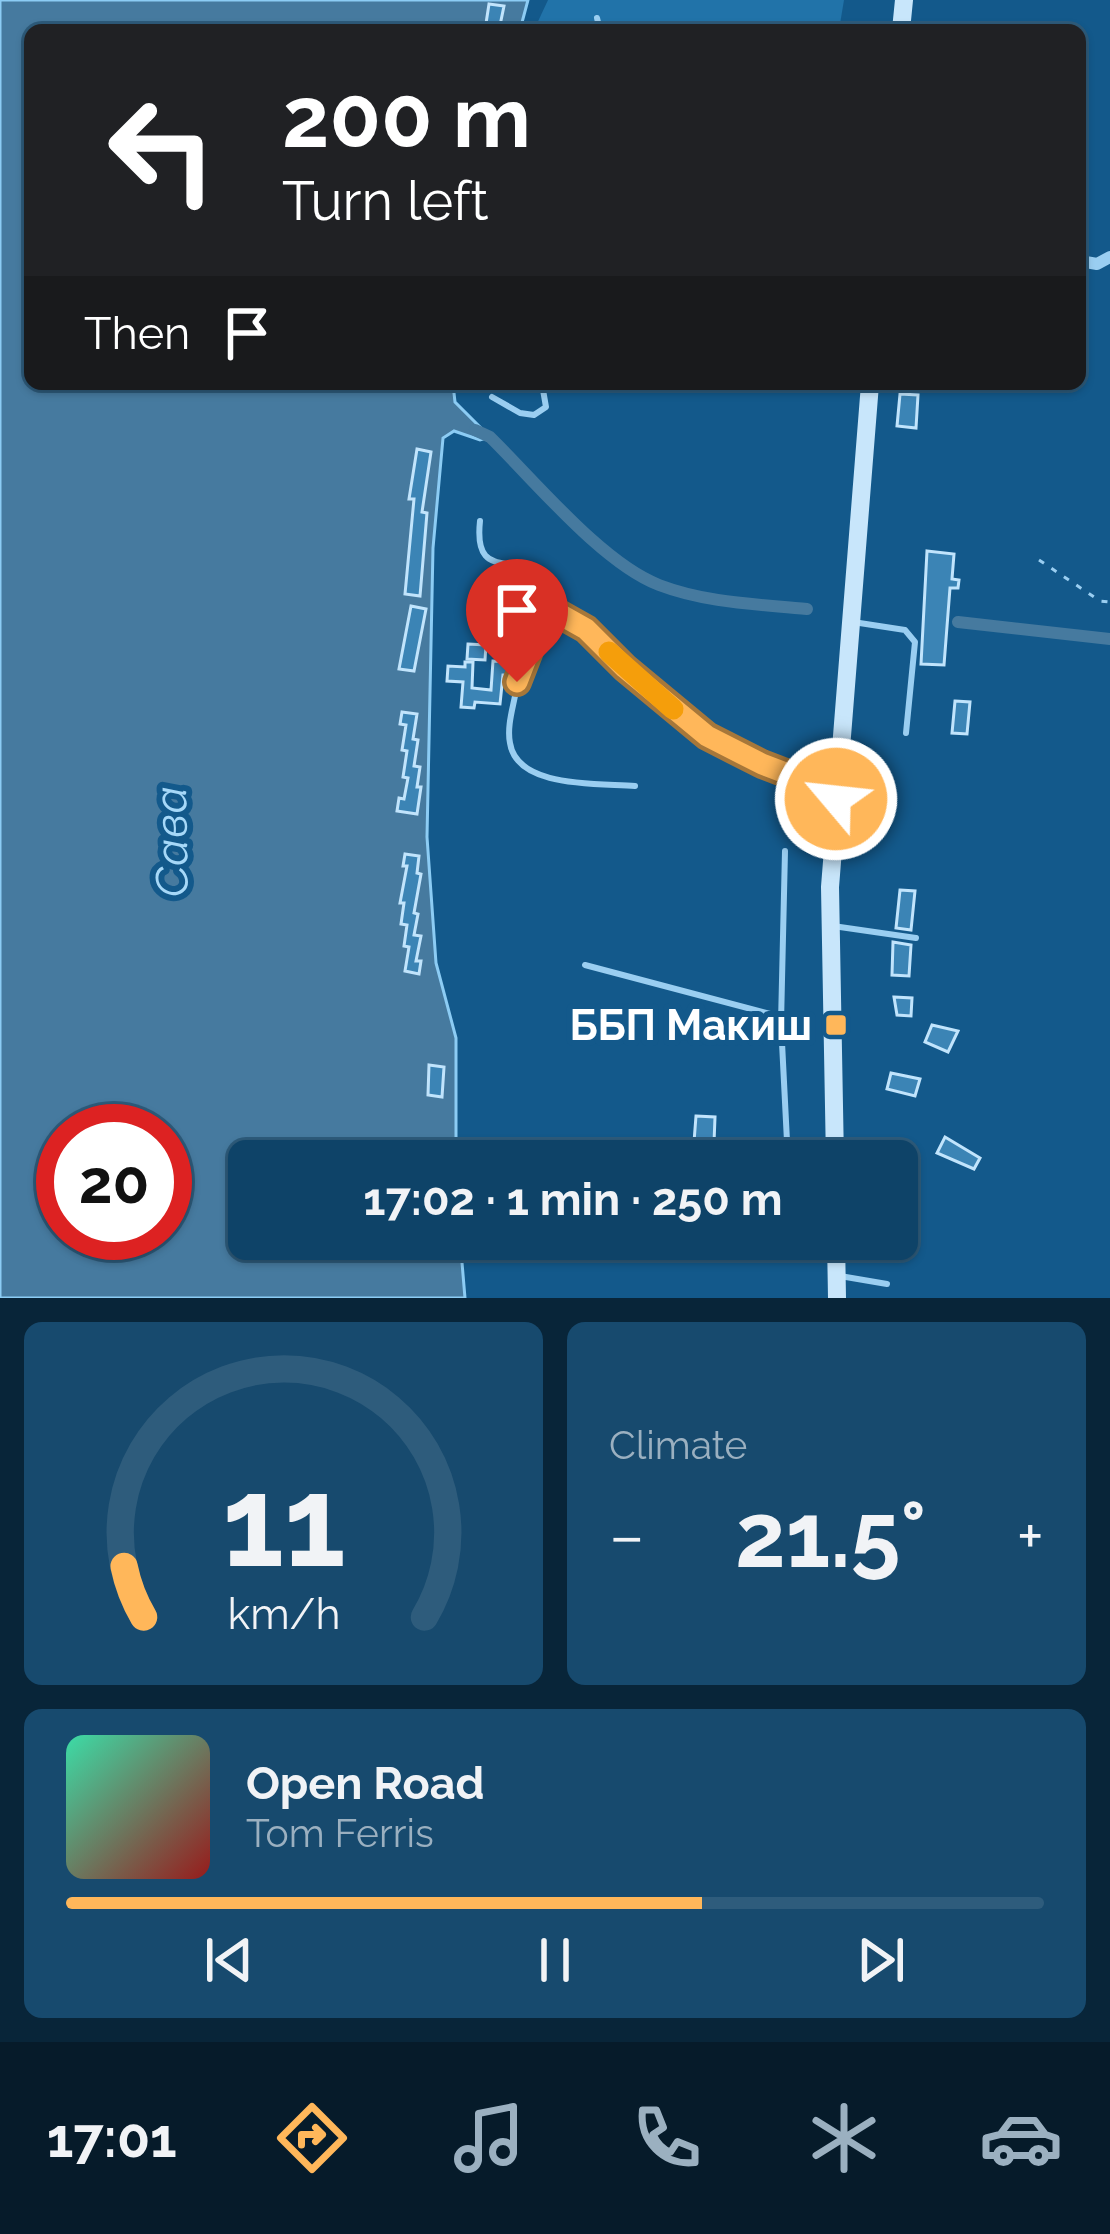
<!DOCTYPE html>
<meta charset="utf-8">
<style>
:root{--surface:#0e4368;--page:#174a6e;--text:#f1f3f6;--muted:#9bb0c0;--line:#2e5c7c;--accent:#ffb75a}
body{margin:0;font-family:Raleway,sans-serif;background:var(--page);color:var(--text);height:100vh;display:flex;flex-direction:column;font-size:45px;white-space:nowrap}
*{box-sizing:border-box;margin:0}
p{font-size:39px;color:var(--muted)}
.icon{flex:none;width:66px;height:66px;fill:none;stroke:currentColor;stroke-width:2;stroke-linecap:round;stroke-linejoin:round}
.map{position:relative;height:1298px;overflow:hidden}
.side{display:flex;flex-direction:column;gap:24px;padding:24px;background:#082539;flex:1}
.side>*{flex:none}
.hud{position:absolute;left:24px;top:24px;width:1062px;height:366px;border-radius:18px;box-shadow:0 3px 9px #0004,0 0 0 3px var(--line);background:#202124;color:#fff;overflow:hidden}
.speed{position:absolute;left:36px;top:1104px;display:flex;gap:24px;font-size:60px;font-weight:700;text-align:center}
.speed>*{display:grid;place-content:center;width:156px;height:156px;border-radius:50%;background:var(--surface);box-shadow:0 3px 9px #0004,0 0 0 3px var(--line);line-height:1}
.speed .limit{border:18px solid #d22;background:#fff;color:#111}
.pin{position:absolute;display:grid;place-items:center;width:102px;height:102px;color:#fff;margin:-123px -51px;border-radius:50% 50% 50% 0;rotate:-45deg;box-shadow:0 0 12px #0007}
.pin .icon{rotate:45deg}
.me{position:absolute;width:132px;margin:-66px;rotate:298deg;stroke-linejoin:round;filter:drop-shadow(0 0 9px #0008)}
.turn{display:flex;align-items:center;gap:42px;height:252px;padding:0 60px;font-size:54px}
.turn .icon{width:156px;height:156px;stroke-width:2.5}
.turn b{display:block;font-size:84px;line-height:102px}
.then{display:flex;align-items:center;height:114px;padding:0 60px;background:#0003;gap:24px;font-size:45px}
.big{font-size:90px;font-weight:700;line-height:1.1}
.side .widget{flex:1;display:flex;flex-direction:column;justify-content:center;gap:18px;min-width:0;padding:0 42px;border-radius:18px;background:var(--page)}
.side .dial{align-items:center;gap:0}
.dial svg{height:312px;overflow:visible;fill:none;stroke:var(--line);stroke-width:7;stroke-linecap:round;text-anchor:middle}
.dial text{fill:var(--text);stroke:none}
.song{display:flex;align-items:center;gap:36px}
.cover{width:144px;height:144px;border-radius:18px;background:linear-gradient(135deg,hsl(160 70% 55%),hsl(0 70% 35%))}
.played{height:12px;border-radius:6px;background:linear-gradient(90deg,var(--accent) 65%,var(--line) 65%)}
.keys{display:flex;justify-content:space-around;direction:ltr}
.heat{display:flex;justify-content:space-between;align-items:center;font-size:66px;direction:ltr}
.side .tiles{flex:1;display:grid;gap:24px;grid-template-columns:1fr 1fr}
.widget:last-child{grid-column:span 2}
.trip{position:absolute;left:228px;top:1140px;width:690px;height:120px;border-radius:18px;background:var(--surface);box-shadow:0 3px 9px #0004,0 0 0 3px var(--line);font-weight:700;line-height:120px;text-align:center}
.tabs{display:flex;height:192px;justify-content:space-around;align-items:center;background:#061b2a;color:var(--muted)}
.tabs .icon{width:84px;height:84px}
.tabs .current{color:var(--accent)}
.tabs b{font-size:54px;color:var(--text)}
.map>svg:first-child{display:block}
.green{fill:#2173a9}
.water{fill:#467a9f;stroke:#8cccf4;stroke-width:3;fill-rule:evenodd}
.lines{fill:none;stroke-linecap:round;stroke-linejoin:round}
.canal{stroke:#467a9f;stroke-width:12}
.building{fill:#3b84b5;stroke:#c1e4fc;stroke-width:3}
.path{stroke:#9acef1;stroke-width:3;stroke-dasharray:6 9;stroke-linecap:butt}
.lane{stroke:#9acef1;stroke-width:6}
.street{stroke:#9acef1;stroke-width:12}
.secondary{stroke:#c8e6fb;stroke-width:18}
.route-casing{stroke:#a6773a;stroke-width:30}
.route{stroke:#ffb75a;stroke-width:21}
.slow{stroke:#f59e0b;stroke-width:21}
.poi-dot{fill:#ffb75a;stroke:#13598b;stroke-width:4.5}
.labels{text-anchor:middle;stroke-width:12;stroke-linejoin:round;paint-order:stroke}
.poi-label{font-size:42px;font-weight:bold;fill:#fff;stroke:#13598b;text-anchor:end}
.water-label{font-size:45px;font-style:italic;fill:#a6d8f8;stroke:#13598b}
</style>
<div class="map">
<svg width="1110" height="1298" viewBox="0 0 1110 1298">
<rect width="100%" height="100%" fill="#13598b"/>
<path class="green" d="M 548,0 L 844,0 L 839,30 L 534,30 Z"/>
<path class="water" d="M 0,0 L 528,0 L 520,30 L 30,30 L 30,384 L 453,384 L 455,402 L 490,437 L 480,440 L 454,431 L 443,438 L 433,548 L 427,837 L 436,963 L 456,1038 L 456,1161 L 249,1161 L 249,1239 L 460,1239 L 465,1298 L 0,1298 ZM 63,1131 L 165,1131 L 165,1233 L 63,1233 Z"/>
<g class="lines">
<g class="canal">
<path d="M 475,430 L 490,437 C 535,481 602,563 659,585 C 706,603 757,604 807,609"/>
<path d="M 958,622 L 1110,639"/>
</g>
</g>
<g class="building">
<path d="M 489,4 L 504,6 L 499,30 L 485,30 Z"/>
<path d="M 900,394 L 918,395 L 916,428 L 897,426 Z"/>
<path d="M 417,449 L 431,452 L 422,512 L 427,513 L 420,596 L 405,594 L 414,499 L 409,499 Z"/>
<path d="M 927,551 L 954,554 L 952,579 L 959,580 L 958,588 L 950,588 L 944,665 L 921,664 Z"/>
<path d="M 411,606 L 426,609 L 414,671 L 399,669 Z"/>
<path d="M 468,644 L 486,645 L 485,660 L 467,659 Z"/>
<path d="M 493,661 L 511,662 L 510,675 L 503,675 L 500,704 L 475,702 L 474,708 L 461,707 L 463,682 L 447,681 L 448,666 L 465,667 L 465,662 L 473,662 L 472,688 L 491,690 Z"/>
<path d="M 955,701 L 970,702 L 967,734 L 952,733 Z"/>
<path d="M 402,712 L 417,714 L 413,739 L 418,740 L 414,766 L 420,767 L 417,787 L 421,787 L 417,814 L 397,811 L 399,798 L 404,799 L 408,778 L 403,777 L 407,751 L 402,750 L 406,725 L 400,724 Z"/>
<path d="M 856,778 L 881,780 L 880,795 L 855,793 Z"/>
<path d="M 405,854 L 419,856 L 417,873 L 421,874 L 414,913 L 418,914 L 414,935 L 421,936 L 416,961 L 421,961 L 419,974 L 405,971 L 409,947 L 404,946 L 407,925 L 401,924 L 404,903 L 400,903 L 407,866 L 403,866 Z"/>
<path d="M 900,890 L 915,891 L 911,930 L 896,928 Z"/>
<path d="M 893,942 L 911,945 L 909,976 L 892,975 Z"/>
<path d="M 894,997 L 912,998 L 911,1016 L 897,1015 Z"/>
<path d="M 932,1025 L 958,1031 L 948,1052 L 925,1042 Z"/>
<path d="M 429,1065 L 444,1067 L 442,1097 L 428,1095 Z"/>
<path d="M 891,1073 L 920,1079 L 915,1096 L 887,1089 Z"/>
<path d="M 696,1116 L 715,1117 L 714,1143 L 694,1142 Z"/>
<path d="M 945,1137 L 980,1158 L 974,1169 L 937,1153 Z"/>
</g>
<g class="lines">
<path class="path" d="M 1039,560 L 1100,601 L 1110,602"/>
<g class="lane">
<path d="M 597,18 L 600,30"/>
<path d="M 1080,303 L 1085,263"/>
<path d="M 1046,384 L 1059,384"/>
<path d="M 492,397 L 520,413 L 534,415 L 546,407 L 542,384"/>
<path d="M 480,521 C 474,577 507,555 534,574 C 545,581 545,597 550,608 L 587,629 L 625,668 L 708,737 L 762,764 L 808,780 L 833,796"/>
<path d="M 554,611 C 531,635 520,664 515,696 C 512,711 507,728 510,743 C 517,789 600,783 635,786"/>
<path d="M 853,622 L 905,630 L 915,642 L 906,733"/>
<path d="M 808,780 L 834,761"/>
<path d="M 833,926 L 916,938"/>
<path d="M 585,965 L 770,1014 L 781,1023 L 788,1161"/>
<path d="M 781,1023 L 785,851"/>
<path d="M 840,1276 L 887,1284"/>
</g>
<path class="street" d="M 1080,261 L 1097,264 L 1110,257"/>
<g class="secondary">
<path d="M 901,30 L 904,0"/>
<path d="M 835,1161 L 830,887 L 870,384"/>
<path d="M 836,1239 L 837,1298"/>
</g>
</g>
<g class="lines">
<g class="route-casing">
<path id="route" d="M 517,682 L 534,638 L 554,611 L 586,629 L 625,668 L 707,736 L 762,764 L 822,787 L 836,799"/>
</g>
<use href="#route" class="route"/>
<path class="slow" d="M 609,652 L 673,709"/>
</g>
<rect class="poi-dot" x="824" y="1013" width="24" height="24" rx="6"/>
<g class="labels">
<g class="poi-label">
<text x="812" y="1040">ББП Макиш</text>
</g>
<g class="water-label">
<text transform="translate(171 842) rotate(-91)" y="16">Сава</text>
</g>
</g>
</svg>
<div class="speed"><div class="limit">20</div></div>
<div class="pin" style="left:517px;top:682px;background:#d93025"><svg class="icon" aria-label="arrive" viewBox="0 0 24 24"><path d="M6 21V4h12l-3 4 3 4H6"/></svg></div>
<svg class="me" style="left:836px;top:799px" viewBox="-20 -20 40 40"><circle r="17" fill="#ffb75a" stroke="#fff" stroke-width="3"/><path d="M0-11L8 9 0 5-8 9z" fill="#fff"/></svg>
<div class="trip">17:02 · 1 min · 250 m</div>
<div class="hud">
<div class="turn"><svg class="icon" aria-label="left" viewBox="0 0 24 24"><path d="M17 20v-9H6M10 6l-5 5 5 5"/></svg><div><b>200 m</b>Turn left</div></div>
<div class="then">Then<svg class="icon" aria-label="arrive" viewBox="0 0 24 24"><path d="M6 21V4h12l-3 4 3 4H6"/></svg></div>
</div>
</div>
<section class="side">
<div class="tiles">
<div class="widget dial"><svg viewBox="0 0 100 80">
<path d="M14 69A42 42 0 1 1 86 69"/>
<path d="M14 69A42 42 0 0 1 9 56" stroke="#ffb75a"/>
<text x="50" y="56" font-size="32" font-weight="700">11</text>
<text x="50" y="72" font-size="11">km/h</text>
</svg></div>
<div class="widget"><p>Climate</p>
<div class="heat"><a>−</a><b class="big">21.5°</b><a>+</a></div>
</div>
<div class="widget">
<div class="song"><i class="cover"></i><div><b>Open Road</b><p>Tom Ferris</p></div></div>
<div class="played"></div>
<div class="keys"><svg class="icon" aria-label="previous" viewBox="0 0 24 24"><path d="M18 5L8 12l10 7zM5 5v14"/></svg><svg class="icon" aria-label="pause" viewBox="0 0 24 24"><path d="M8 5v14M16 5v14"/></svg><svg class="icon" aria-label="next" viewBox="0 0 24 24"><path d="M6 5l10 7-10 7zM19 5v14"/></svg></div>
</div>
</div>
</section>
<nav class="tabs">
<b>17:01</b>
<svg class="icon current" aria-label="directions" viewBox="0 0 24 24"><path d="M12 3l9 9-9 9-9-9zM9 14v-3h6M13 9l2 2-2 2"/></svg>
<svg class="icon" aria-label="music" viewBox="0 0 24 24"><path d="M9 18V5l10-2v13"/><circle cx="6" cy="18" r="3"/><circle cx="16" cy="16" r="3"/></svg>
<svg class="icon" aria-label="phone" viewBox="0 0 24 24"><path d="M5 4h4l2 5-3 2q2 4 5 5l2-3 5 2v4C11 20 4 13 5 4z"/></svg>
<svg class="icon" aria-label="climate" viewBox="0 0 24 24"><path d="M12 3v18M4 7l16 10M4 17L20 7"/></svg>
<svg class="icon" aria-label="car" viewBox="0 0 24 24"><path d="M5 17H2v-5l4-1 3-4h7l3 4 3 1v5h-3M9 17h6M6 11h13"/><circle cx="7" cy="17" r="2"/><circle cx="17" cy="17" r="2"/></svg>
</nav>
